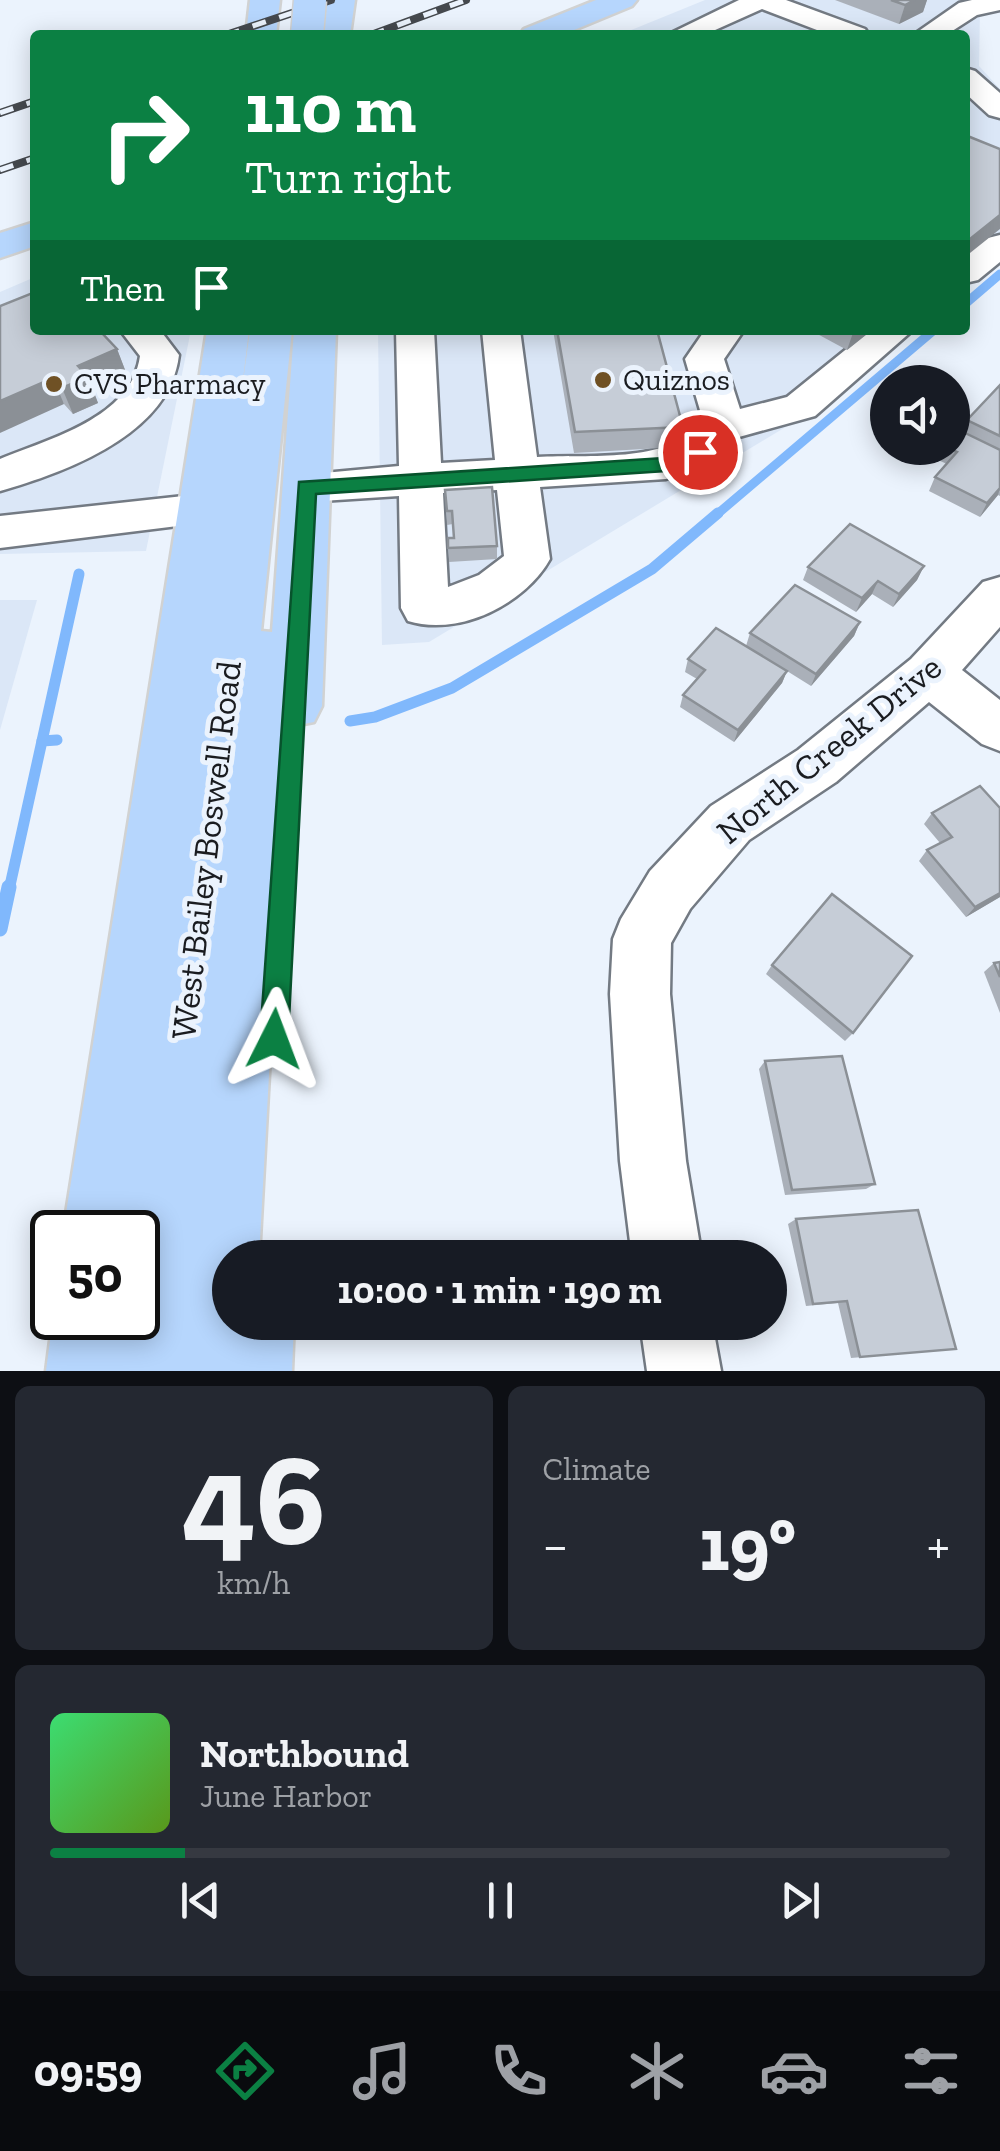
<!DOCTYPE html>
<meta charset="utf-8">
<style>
:root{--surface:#171b24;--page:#242831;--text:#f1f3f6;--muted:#9ea1a6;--line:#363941;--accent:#0b8043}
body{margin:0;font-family:"Zilla Slab",serif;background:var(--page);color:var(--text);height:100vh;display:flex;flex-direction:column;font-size:38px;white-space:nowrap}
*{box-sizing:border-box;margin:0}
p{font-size:32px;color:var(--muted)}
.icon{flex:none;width:55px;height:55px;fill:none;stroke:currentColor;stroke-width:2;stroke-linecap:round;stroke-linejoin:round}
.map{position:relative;height:1371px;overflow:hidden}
.panel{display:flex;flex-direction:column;gap:15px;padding:15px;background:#0d0f14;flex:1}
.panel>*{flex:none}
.top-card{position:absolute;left:30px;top:30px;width:940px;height:305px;border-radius:10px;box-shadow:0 5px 25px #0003;background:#0b8043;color:#fff;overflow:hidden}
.buttons{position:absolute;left:870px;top:365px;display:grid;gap:20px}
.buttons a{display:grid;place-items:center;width:100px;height:100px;border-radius:50%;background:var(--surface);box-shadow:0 5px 25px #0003;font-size:50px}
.speed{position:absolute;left:30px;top:1210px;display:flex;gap:20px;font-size:50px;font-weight:700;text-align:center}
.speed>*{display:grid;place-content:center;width:130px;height:130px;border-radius:50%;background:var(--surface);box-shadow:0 5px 25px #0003;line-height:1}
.speed .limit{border:5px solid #111;border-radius:15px;background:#fff;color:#111}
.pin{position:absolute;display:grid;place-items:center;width:85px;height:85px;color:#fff;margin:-42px;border:5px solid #fff;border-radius:50%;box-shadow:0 2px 10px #0007}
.me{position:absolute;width:110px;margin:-55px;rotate:3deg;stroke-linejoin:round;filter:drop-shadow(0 0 8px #0008)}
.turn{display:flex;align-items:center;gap:35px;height:210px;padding:0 50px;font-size:45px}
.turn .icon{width:130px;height:130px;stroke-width:2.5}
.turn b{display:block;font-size:70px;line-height:85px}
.then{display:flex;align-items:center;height:95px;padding:0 50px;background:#0003;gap:20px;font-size:38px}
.big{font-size:75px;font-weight:700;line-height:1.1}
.panel .card{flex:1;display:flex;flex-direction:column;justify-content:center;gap:15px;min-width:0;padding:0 35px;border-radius:15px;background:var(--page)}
.panel .dial{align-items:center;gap:0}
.dial b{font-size:130px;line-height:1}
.song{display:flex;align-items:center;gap:30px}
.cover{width:120px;height:120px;border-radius:15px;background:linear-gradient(135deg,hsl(140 70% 55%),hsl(90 70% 35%))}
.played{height:10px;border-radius:5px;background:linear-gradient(90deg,var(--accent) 15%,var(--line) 15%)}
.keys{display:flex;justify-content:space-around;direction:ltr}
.heat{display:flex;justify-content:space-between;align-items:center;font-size:55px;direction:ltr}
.panel .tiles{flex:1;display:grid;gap:15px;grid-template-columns:1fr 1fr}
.card:last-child{grid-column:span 2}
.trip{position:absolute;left:212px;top:1240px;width:575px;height:100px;border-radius:50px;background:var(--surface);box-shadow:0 5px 25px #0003;font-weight:700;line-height:100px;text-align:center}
.dock{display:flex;height:160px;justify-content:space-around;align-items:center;background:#090b0e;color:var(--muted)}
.dock .icon{width:70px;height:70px}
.dock .active{color:var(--accent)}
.dock b{font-size:45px;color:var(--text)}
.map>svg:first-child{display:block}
.built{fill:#dbe7f7}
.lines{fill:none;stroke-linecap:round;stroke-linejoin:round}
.stream-far2{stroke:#80b8fc;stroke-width:9}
.stream-far1{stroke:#80b8fc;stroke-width:11}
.stream{stroke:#80b8fc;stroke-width:15}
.minor-casing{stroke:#737a83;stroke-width:5}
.major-casing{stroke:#d1d2d2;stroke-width:5}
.minor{fill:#fff;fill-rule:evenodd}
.major{fill:#b6d6fd;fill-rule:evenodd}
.rail-casing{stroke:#45494e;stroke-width:8}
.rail{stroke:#ebf3fd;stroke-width:5;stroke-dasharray:14;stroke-linecap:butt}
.major-bridge-casing{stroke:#d1d2d2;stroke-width:35;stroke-linecap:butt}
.major-bridge{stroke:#b6d6fd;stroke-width:32}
.wall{fill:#aab0b9}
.shaded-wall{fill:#8b9096}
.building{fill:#c6cdd7;stroke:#8b9096;stroke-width:2.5}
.route{fill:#0b8043;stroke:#07532c;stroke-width:2.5}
.poi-dot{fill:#6f5125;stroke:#ebf3fd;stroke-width:4}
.labels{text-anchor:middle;stroke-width:10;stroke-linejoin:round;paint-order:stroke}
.far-poi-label{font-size:30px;fill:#1a1c20;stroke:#ebf3fd;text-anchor:start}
.street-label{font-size:35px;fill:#1a1c20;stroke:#ebf3fd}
</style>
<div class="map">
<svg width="1000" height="1371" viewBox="0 0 1000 1371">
<rect width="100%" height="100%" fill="#ebf3fd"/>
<g class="built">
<path d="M 705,0 L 1000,0 L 980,11 L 979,66 L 1000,89 L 1000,253 L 965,281 L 965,35 L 619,35 Z"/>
<path d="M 35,277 L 35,330 L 191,330 L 146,551 L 0,554 L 0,292 Z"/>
<path d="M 378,330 L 905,330 L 794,422 L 429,642 L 382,645 Z"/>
<path d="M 0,600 L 37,600 L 0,730 Z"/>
</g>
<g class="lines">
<g class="stream-far2">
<path d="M 965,304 L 1000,274"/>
<path d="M 715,516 L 934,330"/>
</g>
<g class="stream-far1">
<path d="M 350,721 L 375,717 L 452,688 L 652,569 L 718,513"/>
<path d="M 42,741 L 79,574"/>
<path d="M 9,890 L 42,741 L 57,740"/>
</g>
<path class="stream" d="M 0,929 L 9,887"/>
<g class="minor-casing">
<g id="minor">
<path d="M 739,0 L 786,0 L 865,29 L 869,35 L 830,35 L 762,9 L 704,35 L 667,35 Z"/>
<path d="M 972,0 L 1000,0 L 1000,10 L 977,15 L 946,35 L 913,35 L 959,3 Z"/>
<path d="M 965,68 L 975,71 L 1000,93 L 1000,118 L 989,115 L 965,93 Z"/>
<path d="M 1000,235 L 1000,262 L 978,280 L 965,283 L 965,255 L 988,238 Z"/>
<path d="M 120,330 L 160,330 L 179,355 C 170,434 67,472 0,491 L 0,459 C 51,438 131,418 140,356 Z"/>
<path d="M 396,330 L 434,330 L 441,463 L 495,460 L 482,330 L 520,330 L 537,457 C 591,454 663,464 704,424 L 685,359 L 705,330 L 744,330 L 724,359 L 740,409 L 787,397 L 870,330 L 913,330 L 815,416 L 739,437 L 715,462 L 666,479 L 540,487 L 550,559 C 525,604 459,637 408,621 L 401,608 L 399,496 L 306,502 L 291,498 L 284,487 L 291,476 L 399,466 ZM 497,490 L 504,556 L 479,575 L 448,587 L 443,493 Z"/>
<path d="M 202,494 L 218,499 L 224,510 L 218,521 L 0,548 L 0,516 Z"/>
<path d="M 1000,577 L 1000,627 L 962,670 L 1000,700 L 1000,751 L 982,744 L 929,702 L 836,782 L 749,840 L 690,909 L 671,943 L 670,994 L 686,1161 L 702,1258 L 632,1258 L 620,1161 L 610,994 L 613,939 L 621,919 L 650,871 L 711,806 L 798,750 L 911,659 L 983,582 Z"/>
<path d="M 640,1322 L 712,1322 L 721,1371 L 647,1371 Z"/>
</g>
</g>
<g class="major-casing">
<g id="major">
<path d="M 250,0 L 280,0 L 276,35 L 246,35 Z"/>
<path d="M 325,0 L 355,0 L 350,35 L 320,35 Z"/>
<path d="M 596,0 L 637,0 L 632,6 L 562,35 L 520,35 L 524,29 Z"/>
<path d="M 35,222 L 35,246 L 0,258 L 0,233 Z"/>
<path d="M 207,330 L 249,330 L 240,404 L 250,330 L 292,330 L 261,631 L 272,632 L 294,330 L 336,330 L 322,706 L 314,722 L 288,727 L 259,1258 L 230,1258 L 230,1322 L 294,1322 L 292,1371 L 46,1371 L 53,1318 L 138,1318 L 138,1232 L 63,1232 Z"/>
</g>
</g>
<use href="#minor" class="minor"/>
<use href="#major" class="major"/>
<g class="rail-casing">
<g id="rail">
<path d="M 226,35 L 331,0"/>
<path d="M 371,35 L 466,0"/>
<path d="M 0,113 L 35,101"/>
<path d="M 0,170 L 35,158"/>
</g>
</g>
<use href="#rail" class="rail"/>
<g class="major-bridge-casing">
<path id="major-bridge" d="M 307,35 L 310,0"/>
</g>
<use href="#major-bridge" class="major-bridge"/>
</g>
<g class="wall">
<path d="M 835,0 L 927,0 L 923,12 L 899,24 Z"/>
<path d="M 0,306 L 117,349 L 127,375 L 93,390 L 98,403 L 73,414 L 64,404 Z"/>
<path d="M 553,330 L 666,330 L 658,335 L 683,427 L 679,447 L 574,453 Z"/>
<path d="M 810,330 L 872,330 L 847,350 Z"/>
<path d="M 1000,385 L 1000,496 L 998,495 L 980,517 L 929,491 L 935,477 L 947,464 L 938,460 L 944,448 L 952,448 L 967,420 Z"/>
<path d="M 445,490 L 497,546 L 497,559 L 449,562 L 448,538 L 454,538 L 453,524 L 447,525 Z"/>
<path d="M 924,566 L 917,580 L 893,607 L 872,594 L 856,612 L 803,580 L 808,567 Z"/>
<path d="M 860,622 L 854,636 L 811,686 L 787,671 L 782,683 L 734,742 L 680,707 L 683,695 L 697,679 L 685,672 L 688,659 L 746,646 L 750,633 Z"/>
<path d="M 1000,808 L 1000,897 L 966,917 L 919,861 L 927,850 L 940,843 L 924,824 L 932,813 Z"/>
<path d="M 1000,962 L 1000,1013 L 984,972 L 994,963 Z"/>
<path d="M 772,965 L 853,1033 L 845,1041 L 766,974 Z"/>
<path d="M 765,1061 L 875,1184 L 866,1189 L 785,1195 L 759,1069 Z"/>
<path d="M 796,1219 L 956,1349 L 851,1358 L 838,1303 L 806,1306 L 788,1224 Z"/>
</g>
<g class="shaded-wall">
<path d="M 915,0 L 927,0 L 923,12 L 899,24 L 905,5 Z"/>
<path d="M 1000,215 L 1000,229 L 965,257 L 965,243 Z"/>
<path d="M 854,330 L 872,330 L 847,350 Z"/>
<path d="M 117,349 L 127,375 L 93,390 L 98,403 L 73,414 L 62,388 L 78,366 Z"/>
<path d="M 53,378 L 64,404 L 0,433 L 0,401 Z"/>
<path d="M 1000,488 L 998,495 L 980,517 L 987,503 Z"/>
<path d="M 924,566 L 917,580 L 893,607 L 899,594 Z"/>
<path d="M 878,581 L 872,594 L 856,612 L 862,598 Z"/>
<path d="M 860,622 L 854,636 L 811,686 L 816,674 Z"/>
<path d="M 787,671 L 782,683 L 734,742 L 738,730 Z"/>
<path d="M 1000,893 L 1000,897 L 966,917 L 975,907 Z"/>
</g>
<g class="building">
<path d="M 891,0 L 915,0 L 905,5 Z"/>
<path d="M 965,135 L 1000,149 L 1000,215 L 965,243 Z"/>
<path d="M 35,292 L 35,330 L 99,330 L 117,349 L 78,366 L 88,377 L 62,388 L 53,378 L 0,401 L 0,306 Z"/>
<path d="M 557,330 L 657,330 L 683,427 L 575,432 Z"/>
<path d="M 1000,385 L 1000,436 L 967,420 Z"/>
<path d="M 959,430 L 1000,450 L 1000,488 L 987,503 L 935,477 L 957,452 L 948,448 L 952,448 L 952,438 Z"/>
<path d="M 492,487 L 497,546 L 448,548 L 448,538 L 454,538 L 452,511 L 447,511 L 445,490 Z"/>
<path d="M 850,524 L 924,566 L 899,594 L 878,581 L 862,598 L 808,567 Z"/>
<path d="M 795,585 L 860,622 L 816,674 L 750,633 Z"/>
<path d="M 716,628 L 787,671 L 738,730 L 683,695 L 705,670 L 688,659 Z"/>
<path d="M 980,786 L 1000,808 L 1000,893 L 975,907 L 927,850 L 952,837 L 932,813 Z"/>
<path d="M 832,894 L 912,956 L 853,1033 L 772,965 Z"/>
<path d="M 1000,962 L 1000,977 L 994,963 Z"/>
<path d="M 842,1056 L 875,1184 L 792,1190 L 765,1061 Z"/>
<path d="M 918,1210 L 956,1349 L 860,1357 L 847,1301 L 813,1304 L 796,1219 Z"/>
</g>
<path class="route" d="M 700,445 L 709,452 L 707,456 L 666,471 L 316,494 L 288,1039 L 284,1049 L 274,1053 L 264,1049 L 260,1039 L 299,482 L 664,458 Z"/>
<g class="poi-dot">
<circle cx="603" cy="380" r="10"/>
<circle cx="54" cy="384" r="10"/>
</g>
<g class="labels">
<g class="far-poi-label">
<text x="623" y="390">Quiznos</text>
<text x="74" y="394">CVS Pharmacy</text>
</g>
<g class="street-label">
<text transform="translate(829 749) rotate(-39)" y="12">North Creek Drive</text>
<text transform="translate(206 850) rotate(-83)" y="12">West Bailey Boswell Road</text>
</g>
</g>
</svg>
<div class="buttons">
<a><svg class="icon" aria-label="sound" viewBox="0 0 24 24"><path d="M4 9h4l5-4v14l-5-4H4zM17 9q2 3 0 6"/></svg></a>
</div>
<div class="speed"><div class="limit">50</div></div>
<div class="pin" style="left:700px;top:452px;background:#d93025"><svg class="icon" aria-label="arrive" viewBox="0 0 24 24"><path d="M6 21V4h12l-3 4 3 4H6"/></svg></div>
<svg class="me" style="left:274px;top:1039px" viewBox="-20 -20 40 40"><path d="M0-17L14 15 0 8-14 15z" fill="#0b8043" stroke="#fff" stroke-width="4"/></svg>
<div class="trip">10:00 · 1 min · 190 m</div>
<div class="top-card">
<div class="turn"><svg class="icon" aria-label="right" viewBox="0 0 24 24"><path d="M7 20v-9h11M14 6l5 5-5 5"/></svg><div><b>110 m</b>Turn right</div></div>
<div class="then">Then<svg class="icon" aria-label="arrive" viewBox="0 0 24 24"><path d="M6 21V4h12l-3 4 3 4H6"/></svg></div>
</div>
</div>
<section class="panel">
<div class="tiles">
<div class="card dial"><b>46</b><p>km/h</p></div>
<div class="card"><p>Climate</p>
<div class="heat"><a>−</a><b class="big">19°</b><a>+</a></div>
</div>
<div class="card">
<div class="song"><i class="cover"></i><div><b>Northbound</b><p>June Harbor</p></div></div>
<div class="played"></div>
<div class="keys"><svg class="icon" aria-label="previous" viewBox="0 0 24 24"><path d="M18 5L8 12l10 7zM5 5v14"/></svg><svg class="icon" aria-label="pause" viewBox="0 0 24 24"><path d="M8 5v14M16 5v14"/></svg><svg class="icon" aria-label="next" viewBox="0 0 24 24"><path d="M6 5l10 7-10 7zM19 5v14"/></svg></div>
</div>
</div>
</section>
<nav class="dock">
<b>09:59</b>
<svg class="icon active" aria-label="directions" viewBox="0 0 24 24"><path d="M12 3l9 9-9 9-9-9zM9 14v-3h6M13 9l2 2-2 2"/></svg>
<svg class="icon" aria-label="music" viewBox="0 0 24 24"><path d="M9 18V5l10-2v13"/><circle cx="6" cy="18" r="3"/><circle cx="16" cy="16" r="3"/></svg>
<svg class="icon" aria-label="phone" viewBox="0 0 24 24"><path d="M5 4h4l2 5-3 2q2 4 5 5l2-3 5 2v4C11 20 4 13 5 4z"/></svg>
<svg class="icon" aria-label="climate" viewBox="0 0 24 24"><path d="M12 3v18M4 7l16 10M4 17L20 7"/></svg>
<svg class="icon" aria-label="car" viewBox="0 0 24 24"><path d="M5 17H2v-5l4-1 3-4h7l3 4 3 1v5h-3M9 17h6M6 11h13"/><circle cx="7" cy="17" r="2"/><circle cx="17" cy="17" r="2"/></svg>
<svg class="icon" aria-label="filters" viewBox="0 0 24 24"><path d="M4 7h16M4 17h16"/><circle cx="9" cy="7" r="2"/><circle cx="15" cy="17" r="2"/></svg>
</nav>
